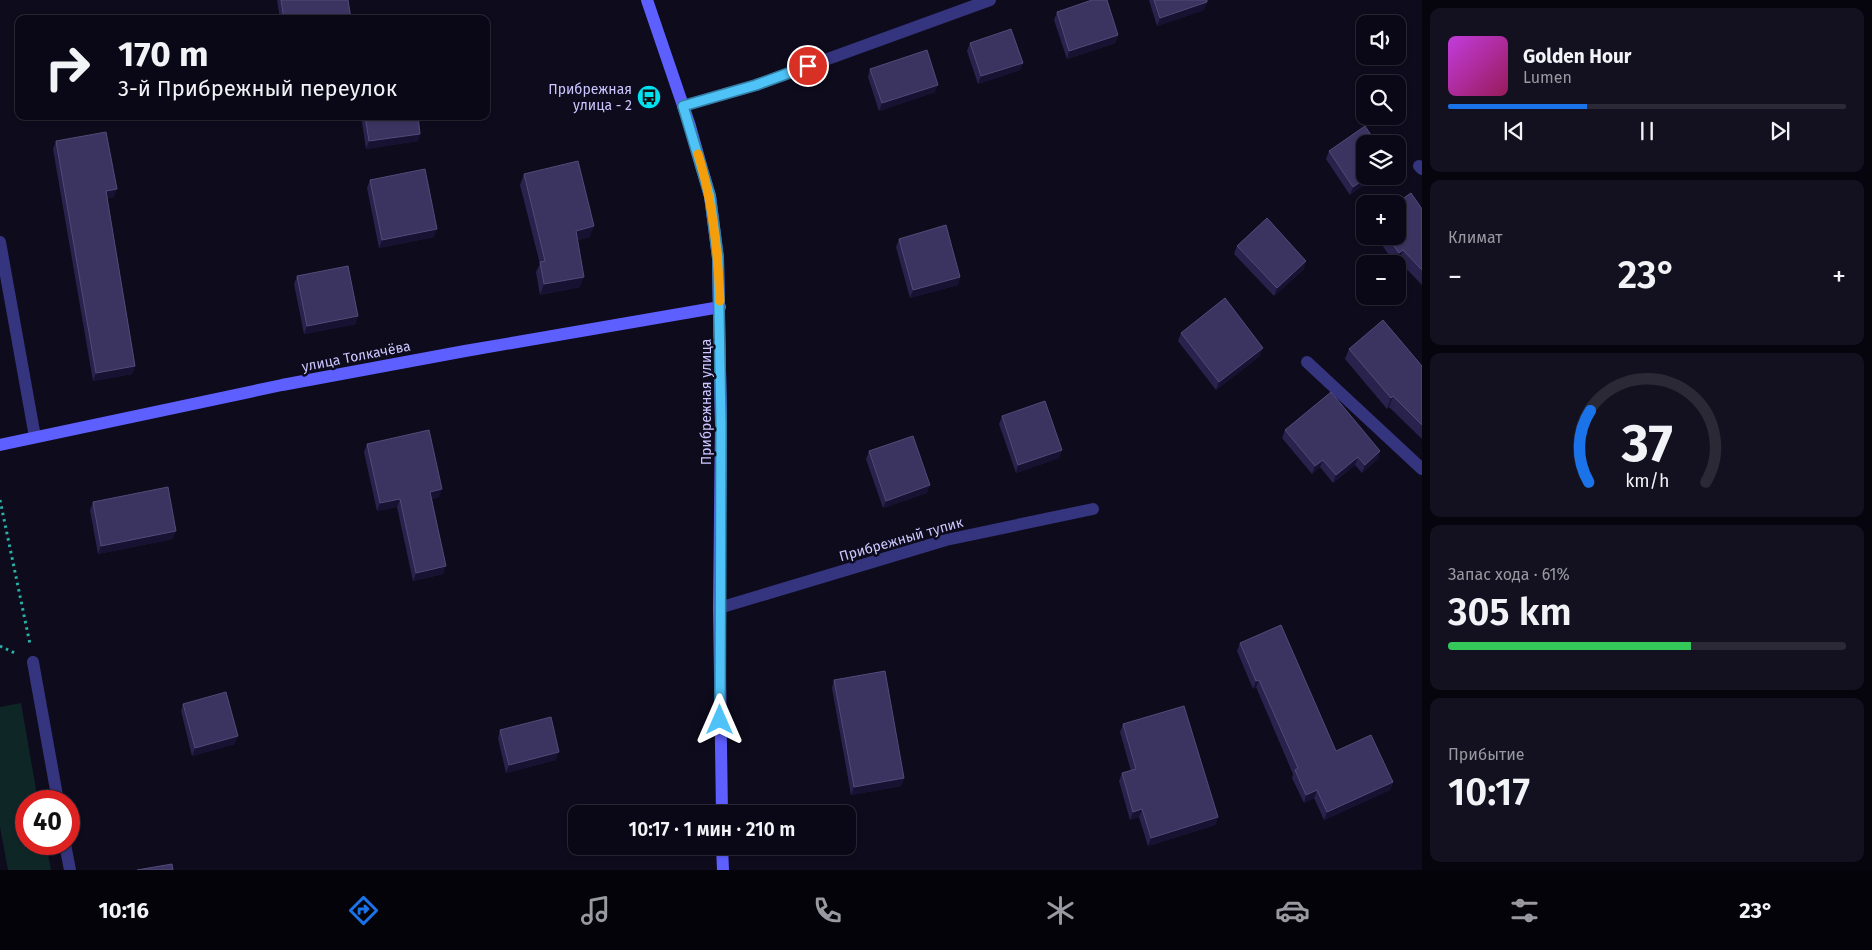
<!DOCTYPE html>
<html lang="ru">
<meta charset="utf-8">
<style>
:root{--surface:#0a0816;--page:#13111f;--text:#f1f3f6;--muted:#999aa1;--line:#2a2935;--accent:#1a73e8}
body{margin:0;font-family:"Fira Sans",sans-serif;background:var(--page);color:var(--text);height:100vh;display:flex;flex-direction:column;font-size:19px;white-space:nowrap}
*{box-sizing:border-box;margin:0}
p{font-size:16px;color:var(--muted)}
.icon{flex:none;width:28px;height:28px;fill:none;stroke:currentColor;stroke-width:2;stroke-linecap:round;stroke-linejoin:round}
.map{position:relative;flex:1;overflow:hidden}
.details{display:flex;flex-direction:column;gap:8px;padding:8px;background:#06040c;width:450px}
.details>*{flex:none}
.hud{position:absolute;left:15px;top:15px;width:475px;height:105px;border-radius:10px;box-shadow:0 1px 4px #0004,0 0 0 1px var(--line);background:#0a0816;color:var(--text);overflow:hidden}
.buttons{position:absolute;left:1356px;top:15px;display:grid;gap:10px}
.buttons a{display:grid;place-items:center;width:50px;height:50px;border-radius:10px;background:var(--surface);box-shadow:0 1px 4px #0004,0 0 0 1px var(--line);font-size:25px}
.speed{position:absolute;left:15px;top:790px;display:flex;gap:10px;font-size:25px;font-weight:700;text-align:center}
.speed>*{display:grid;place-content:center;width:65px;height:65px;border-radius:50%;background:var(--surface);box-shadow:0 1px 4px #0004,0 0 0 1px var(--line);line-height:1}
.speed .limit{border:8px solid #d22;background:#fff;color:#111}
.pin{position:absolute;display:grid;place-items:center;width:42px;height:42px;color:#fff;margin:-21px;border:2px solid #fff;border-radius:50%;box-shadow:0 1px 5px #0007}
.me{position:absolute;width:55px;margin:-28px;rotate:0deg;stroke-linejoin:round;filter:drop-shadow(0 0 4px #0008)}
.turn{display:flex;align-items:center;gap:18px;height:105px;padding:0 20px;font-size:22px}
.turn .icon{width:65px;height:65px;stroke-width:2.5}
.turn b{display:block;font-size:35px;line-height:42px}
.big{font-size:38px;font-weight:600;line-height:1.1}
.details .card{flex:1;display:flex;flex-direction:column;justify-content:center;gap:8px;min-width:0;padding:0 18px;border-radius:10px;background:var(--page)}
.details .dial{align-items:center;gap:0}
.dial svg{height:130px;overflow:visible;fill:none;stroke:var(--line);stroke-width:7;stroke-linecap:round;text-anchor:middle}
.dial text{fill:var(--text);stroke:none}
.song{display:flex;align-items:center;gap:15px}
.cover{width:60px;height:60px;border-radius:8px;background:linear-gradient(135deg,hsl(290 70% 55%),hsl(330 70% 35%))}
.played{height:5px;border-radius:2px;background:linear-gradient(90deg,var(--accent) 35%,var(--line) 35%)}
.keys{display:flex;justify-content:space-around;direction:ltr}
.heat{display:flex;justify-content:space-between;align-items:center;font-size:28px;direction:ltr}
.charge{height:8px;border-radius:4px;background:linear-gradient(90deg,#34c759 61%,var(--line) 0)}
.trip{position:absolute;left:568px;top:805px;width:288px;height:50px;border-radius:10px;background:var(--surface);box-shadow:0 1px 4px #0004,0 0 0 1px var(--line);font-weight:600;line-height:50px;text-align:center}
.dock{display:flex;height:80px;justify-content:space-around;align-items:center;background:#040309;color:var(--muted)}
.dock .icon{width:35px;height:35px}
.dock .current{color:var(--accent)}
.dock b{font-size:22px;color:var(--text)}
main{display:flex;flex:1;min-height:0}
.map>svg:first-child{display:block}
.green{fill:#0e2726}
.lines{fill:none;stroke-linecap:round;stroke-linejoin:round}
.path{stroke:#29b1a5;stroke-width:3;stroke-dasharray:2.5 4;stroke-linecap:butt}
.lane{stroke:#35347e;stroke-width:12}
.street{stroke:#35347e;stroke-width:12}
.secondary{stroke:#5e5fff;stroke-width:12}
.wall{fill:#29224c}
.shaded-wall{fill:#171231}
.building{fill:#3b3460;stroke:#524b79}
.route-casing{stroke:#337fa1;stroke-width:12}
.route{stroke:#4fc3f7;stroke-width:9}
.slow{stroke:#f59e0b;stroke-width:9}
.labels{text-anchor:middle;stroke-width:5;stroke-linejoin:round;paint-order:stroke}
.poi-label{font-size:14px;fill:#ccc7ff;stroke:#0e0b1d;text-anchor:end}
.street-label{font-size:14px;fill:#ccc7ff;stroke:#0e0b1d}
</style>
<main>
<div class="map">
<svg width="1422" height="870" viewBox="0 0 1422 870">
<rect width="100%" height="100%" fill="#0e0b1d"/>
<path class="green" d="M 21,703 L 38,801 L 26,801 L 26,844 L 46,844 L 51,870 L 8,870 L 0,827 L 0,707 Z"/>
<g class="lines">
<g class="path">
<path d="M 0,500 L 30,644"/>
<path d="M 0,646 L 17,654"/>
</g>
<path class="lane" d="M 719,608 L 946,540 L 1093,509"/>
<g class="street">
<path d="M 683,106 L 756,85 L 990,0"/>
<path d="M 1419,166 L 1422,169"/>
<path d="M 0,242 L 35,437"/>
<path d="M 1307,362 L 1422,469"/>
<path d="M 33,662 L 58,801"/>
<path d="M 65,844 L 70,870"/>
</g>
<g class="secondary">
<path d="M 647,0 L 690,126 L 702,169 L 710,196 L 718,258 L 721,424 L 719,608 L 722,814"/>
<path d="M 0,445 L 282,385 L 465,351 L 720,307"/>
<path d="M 722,846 L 723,870"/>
</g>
</g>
<g class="wall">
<path d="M 277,0 L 348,0 L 351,19 L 280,19 Z"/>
<path d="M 1149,0 L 1207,0 L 1204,10 L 1157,26 Z"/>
<path d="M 1057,12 L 1118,35 L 1115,43 L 1067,59 L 1054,20 Z"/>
<path d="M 970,43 L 1023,63 L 1020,70 L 978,84 L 967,51 Z"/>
<path d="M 870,69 L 935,92 L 879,111 L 868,77 Z"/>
<path d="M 361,116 L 418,116 L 418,141 L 366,149 Z"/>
<path d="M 56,141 L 114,197 L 107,198 L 135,366 L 132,374 L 93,381 L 53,149 Z"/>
<path d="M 1329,151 L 1365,176 L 1350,195 L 1326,159 Z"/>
<path d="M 524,174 L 590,237 L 578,240 L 580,287 L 540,295 L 536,272 L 540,264 L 520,185 Z"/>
<path d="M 370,180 L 434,237 L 379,248 L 367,188 Z"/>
<path d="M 1422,209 L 1422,285 L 1399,261 L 1395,264 L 1376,236 L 1398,236 Z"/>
<path d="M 899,239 L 960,277 L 958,285 L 910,298 L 896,247 Z"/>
<path d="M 1237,246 L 1304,269 L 1274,296 L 1234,254 Z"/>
<path d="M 297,276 L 356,324 L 304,334 L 294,284 Z"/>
<path d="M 1181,333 L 1260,356 L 1216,390 L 1178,341 Z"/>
<path d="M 1349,349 L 1422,366 L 1422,439 L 1389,407 L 1387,409 L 1345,359 Z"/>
<path d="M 1002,416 L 1062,450 L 1059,458 L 1016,473 L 999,424 Z"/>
<path d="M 1285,430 L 1380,451 L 1378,459 L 1362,473 L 1355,465 L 1333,483 L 1320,467 L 1312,474 L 1282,438 Z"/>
<path d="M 367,444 L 439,497 L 432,499 L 443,574 L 413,581 L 397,507 L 377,511 L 364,452 Z"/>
<path d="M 869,451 L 927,493 L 883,508 L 866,459 Z"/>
<path d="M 93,502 L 173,539 L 98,554 L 90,510 Z"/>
<path d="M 1240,643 L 1336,751 L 1393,782 L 1390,790 L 1324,820 L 1314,798 L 1304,803 L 1292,778 L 1293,774 L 1256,687 L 1253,689 L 1237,651 Z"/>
<path d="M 834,680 L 904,778 L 901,786 L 851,795 L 832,688 Z"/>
<path d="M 183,704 L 235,744 L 192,756 L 181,711 Z"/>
<path d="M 1123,724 L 1218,817 L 1215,825 L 1148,846 L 1139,817 L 1130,820 L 1119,781 L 1122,773 L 1131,771 L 1120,732 Z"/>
<path d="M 500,730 L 556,760 L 506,773 L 498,738 Z"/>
</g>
<g class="shaded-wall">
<path d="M 1207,2 L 1204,10 L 1157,26 L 1160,18 Z"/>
<path d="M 1118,35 L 1115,43 L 1067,59 L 1069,51 Z"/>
<path d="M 1023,63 L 1020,70 L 978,84 L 981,76 Z"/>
<path d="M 938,85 L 935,92 L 879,111 L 882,103 Z"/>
<path d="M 420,134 L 418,141 L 366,149 L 369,141 Z"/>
<path d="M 1369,176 L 1378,176 L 1350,195 L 1353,187 Z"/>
<path d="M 117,189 L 114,197 L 103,199 L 106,191 Z"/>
<path d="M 594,226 L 590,237 L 572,242 L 576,231 Z"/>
<path d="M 437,229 L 434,237 L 379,248 L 382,240 Z"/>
<path d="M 1403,250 L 1399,261 L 1395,264 L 1399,253 Z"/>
<path d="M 1306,261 L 1304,269 L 1274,296 L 1277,288 Z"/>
<path d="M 584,277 L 580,287 L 540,295 L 544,284 Z"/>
<path d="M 960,277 L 958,285 L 910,298 L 913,290 Z"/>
<path d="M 358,316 L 356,324 L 304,334 L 307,326 Z"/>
<path d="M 1263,348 L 1260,356 L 1216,390 L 1219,382 Z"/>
<path d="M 135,366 L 132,374 L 93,381 L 96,373 Z"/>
<path d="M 1393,396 L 1389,407 L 1387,409 L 1391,398 Z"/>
<path d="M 1062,450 L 1059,458 L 1016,473 L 1018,465 Z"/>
<path d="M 1380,451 L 1378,459 L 1362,473 L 1365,465 Z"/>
<path d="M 1358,457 L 1355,465 L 1333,483 L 1336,475 Z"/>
<path d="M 1323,460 L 1320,467 L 1312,474 L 1315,466 Z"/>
<path d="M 930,485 L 927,493 L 883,508 L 886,501 Z"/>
<path d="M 442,489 L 439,497 L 427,500 L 430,492 Z"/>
<path d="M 400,499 L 397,507 L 377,511 L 380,503 Z"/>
<path d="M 176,531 L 173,539 L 98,554 L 101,546 Z"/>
<path d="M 446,566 L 443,574 L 413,581 L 416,573 Z"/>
<path d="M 1259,680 L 1256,687 L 1253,689 L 1256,681 Z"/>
<path d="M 238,736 L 235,744 L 192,756 L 195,748 Z"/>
<path d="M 559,752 L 556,760 L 506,773 L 509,765 Z"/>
<path d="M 904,778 L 901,786 L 851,795 L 854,787 Z"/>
<path d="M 1393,782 L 1390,790 L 1324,820 L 1327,812 Z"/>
<path d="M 1317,790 L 1314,798 L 1304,803 L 1306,795 Z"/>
<path d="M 1142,809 L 1139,817 L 1130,820 L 1133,812 Z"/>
<path d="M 1218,817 L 1215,825 L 1148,846 L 1151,838 Z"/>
</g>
<g class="building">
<path d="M 281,0 L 348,0 L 351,19 L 284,19 Z"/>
<path d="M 1092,0 L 1107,0 L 1118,35 L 1069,51 L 1057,12 Z"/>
<path d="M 1154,0 L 1207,0 L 1207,2 L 1160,18 Z"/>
<path d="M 1011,29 L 1023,63 L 981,76 L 970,43 Z"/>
<path d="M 927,50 L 938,85 L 882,103 L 870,69 Z"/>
<path d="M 365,116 L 418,116 L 420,134 L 369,141 Z"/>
<path d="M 1365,126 L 1377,144 L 1365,144 L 1365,176 L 1369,176 L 1353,187 L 1329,151 Z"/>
<path d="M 106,132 L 117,189 L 106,191 L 135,366 L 96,373 L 56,141 Z"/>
<path d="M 578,161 L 594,226 L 576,231 L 584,277 L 544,284 L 540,262 L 545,261 L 524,174 Z"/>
<path d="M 425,169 L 437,229 L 382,240 L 370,180 Z"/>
<path d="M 1411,193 L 1422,209 L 1422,270 L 1403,250 L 1399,253 L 1387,236 L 1398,236 L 1398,204 L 1395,204 Z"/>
<path d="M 1267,218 L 1306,261 L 1277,288 L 1237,246 Z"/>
<path d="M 946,225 L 960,277 L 913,290 L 899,239 Z"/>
<path d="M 348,266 L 358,316 L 307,326 L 297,276 Z"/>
<path d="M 1225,298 L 1263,348 L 1219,382 L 1181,333 Z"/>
<path d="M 1383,320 L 1422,366 L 1422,425 L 1393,396 L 1391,398 L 1349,349 Z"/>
<path d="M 1331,392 L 1380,451 L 1365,465 L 1358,457 L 1336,475 L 1323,460 L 1315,466 L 1285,430 Z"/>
<path d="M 1045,401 L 1062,450 L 1018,465 L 1002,416 Z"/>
<path d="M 429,430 L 442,489 L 430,492 L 446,566 L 416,573 L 400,499 L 380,503 L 367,444 Z"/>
<path d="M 913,436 L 930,485 L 886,501 L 869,451 Z"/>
<path d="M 168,487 L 176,531 L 101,546 L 93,502 Z"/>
<path d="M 1281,625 L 1336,751 L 1371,735 L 1393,782 L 1327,812 L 1317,790 L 1306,795 L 1295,770 L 1298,768 L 1259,680 L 1256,681 L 1240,643 Z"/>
<path d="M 885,671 L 904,778 L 854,787 L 834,680 Z"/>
<path d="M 226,692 L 238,736 L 195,748 L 183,704 Z"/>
<path d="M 1184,706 L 1218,817 L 1151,838 L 1142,809 L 1133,812 L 1122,773 L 1136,769 L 1123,724 Z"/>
<path d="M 551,717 L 559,752 L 509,765 L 500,730 Z"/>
<path d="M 172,864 L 173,870 L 137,870 Z"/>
</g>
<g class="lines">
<g class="route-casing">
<path id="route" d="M 720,720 L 721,424 L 718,258 L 710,196 L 683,106 L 756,85 L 808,66"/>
</g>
<use href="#route" class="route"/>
<path class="slow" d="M 698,154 C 713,202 718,251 720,301"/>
</g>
<defs>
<g id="bus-disc" transform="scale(1.25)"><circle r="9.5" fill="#00e1f2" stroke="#0e0b1d"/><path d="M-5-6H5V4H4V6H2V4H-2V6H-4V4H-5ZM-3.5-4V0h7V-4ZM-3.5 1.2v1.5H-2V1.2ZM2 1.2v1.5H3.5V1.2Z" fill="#111"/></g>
</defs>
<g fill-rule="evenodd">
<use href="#bus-disc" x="649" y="97"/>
</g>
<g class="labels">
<g class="poi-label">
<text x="632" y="94">Прибрежная<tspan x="632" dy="16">улица - 2</tspan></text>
</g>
<g class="street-label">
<text transform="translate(356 356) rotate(-11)" y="5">улица Толкачёва</text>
<text transform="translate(706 402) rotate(-90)" y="5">Прибрежная улица</text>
<text transform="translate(901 539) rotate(-16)" y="5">Прибрежный тупик</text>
</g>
</g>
</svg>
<div class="buttons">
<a><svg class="icon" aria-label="sound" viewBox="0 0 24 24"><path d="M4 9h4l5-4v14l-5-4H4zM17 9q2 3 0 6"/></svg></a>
<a><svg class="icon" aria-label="search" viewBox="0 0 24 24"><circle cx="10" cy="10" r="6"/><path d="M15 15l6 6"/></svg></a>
<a><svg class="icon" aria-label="layers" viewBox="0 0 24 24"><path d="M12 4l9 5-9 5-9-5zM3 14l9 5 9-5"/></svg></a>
<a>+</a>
<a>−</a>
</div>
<div class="speed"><div class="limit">40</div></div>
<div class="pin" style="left:808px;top:66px;background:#d93025"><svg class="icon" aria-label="arrive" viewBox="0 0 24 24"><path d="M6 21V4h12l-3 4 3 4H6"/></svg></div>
<svg class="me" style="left:720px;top:720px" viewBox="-20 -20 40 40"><path d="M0-17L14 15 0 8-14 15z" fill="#4fc3f7" stroke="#fff" stroke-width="4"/></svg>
<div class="trip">10:17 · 1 мин · 210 m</div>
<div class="hud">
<div class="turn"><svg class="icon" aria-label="right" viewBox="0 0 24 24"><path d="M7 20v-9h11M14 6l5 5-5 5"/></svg><div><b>170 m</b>3-й Прибрежный переулок</div></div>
</div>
</div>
<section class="details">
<div class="card">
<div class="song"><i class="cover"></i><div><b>Golden Hour</b><p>Lumen</p></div></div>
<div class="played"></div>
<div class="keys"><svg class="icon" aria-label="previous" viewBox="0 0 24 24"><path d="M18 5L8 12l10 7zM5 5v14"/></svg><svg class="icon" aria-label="pause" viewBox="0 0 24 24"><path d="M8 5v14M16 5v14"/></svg><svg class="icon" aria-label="next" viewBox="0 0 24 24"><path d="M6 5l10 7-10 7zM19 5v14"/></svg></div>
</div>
<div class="card"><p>Климат</p>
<div class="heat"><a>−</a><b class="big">23°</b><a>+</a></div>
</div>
<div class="card dial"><svg viewBox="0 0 100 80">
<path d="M14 69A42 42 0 1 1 86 69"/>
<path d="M14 69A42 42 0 0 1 15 25" stroke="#1a73e8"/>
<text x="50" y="56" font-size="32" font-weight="700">37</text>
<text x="50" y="72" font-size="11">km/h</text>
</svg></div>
<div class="card"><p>Запас хода · 61%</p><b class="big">305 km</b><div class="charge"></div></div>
<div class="card"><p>Прибытие</p><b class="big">10:17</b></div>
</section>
</main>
<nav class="dock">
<b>10:16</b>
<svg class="icon current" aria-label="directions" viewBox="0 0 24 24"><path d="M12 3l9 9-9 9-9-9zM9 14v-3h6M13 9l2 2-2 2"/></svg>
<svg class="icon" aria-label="music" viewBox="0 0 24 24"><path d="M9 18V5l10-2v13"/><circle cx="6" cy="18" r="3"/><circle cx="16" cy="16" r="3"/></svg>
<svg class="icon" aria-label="phone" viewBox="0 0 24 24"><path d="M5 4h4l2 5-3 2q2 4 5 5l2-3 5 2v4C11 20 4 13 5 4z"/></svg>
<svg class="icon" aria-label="climate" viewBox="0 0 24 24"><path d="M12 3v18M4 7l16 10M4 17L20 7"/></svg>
<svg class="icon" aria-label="car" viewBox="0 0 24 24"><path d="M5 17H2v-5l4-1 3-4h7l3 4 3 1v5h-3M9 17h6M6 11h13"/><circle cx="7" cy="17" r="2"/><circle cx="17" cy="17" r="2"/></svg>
<svg class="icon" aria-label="filters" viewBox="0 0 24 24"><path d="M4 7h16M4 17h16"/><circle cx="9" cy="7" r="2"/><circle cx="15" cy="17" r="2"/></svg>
<b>23°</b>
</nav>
